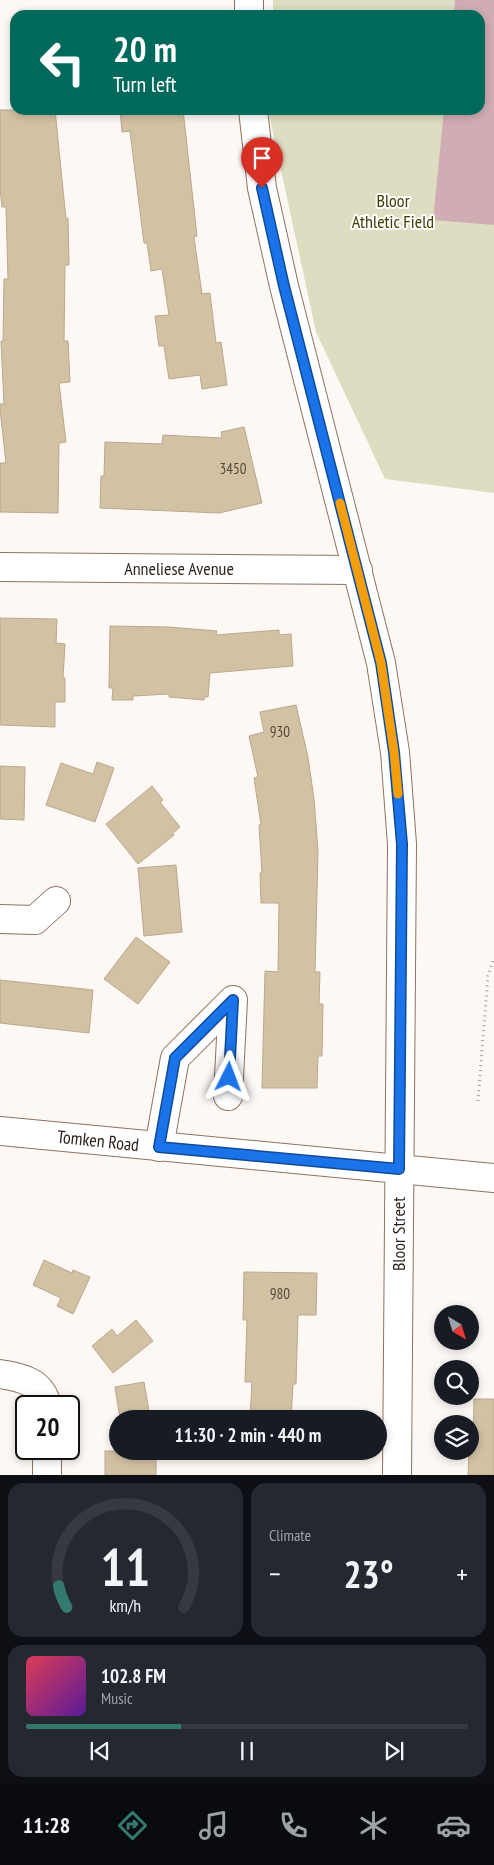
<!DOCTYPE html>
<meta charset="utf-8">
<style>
:root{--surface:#171b24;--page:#242831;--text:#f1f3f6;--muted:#9ea1a6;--line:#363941;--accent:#34796d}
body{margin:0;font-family:"PT Sans Narrow",sans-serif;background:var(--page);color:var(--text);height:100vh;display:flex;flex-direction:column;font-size:19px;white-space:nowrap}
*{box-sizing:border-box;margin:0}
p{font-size:16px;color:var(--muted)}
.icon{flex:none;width:28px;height:28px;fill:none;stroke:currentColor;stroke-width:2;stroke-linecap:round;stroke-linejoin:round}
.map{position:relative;height:1475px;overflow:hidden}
.panel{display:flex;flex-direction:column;gap:8px;padding:8px;background:#0d0f14;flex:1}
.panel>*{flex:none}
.hud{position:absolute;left:10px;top:10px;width:475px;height:105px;border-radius:15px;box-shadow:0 2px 8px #0003;background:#00695c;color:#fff;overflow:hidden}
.needle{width:32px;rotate:142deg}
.fabs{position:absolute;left:434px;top:1305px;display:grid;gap:10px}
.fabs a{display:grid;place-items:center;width:45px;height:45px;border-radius:50%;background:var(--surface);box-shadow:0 2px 8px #0003;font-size:25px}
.speed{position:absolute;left:15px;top:1395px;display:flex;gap:10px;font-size:25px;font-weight:700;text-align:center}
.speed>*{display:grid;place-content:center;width:65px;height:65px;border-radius:50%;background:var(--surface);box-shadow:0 2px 8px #0003;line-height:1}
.speed .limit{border:2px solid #111;border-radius:8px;background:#fff;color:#111}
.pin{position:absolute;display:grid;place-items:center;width:42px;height:42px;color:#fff;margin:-51px -21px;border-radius:50% 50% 50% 0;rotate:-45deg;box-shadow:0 0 5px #0007}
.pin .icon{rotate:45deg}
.me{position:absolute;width:55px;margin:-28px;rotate:3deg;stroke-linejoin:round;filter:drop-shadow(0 0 4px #0008)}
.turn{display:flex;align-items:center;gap:18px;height:105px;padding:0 20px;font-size:22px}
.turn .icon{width:65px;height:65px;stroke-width:2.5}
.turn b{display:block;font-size:35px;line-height:42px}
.big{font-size:38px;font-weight:600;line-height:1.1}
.panel .tile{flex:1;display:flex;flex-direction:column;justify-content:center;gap:8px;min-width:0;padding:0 18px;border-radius:15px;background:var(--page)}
.panel .dial{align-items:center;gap:0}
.dial svg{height:130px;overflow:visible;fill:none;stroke:var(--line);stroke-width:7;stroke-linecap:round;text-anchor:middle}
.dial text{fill:var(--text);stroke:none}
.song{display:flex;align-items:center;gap:15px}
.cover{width:60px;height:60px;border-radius:8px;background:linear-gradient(135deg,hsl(350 70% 55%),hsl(270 70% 35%))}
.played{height:5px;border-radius:2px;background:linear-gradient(90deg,var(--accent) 35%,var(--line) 35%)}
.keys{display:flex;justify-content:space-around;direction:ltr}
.heat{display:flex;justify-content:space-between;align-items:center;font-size:28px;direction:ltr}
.panel .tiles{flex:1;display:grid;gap:8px;grid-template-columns:1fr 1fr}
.tile:last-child{grid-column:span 2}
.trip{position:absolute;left:109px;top:1410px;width:278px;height:50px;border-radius:25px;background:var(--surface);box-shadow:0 2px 8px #0003;font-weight:600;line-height:50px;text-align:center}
.tab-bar{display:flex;height:80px;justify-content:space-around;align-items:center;background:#090b0e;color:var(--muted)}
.tab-bar .icon{width:35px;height:35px}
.tab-bar .on{color:var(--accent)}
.tab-bar b{font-size:22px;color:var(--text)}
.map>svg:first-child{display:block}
.green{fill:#deddc2}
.water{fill:#d0acb3}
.building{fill:#d3c1a4;stroke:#b8a88d}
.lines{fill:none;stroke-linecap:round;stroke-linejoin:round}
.minor-casing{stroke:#8c7261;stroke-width:30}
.path{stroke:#a49c96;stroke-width:3;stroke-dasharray:1 4;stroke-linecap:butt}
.minor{stroke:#fff;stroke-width:28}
.route-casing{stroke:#114b97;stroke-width:12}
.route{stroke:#1a73e8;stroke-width:9}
.slow{stroke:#f59e0b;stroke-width:9}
.labels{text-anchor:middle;stroke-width:4;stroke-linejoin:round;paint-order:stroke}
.number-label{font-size:15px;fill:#54473a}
.park-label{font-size:18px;fill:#403c00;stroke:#fff}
.street-label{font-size:18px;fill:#291e17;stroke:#fff}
</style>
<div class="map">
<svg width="494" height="1475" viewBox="0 0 494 1475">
<rect width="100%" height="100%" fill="#fef8f4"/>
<path class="green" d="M 273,0 L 494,0 L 494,493 L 385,479 L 316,332 L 268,110 L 480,110 L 480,15 L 273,15 Z"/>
<path class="water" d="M 455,0 L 494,0 L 494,225 L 433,220 L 444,110 L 480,110 L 480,15 L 454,15 Z"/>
<g class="building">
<path d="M 0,110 L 55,110 L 66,219 L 68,218 L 69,265 L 65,265 L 64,341 L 68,341 L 70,382 L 59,383 L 66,442 L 59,443 L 58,513 L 0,512 L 0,463 L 6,463 L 0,409 L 0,404 L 4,404 L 1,341 L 3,341 L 4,279 L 8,279 L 6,207 L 2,207 L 0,188 Z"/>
<path d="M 120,110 L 183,110 L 197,236 L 194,237 L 202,294 L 210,293 L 216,343 L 221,342 L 227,385 L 202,389 L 200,375 L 169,379 L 164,346 L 159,346 L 155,316 L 169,315 L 162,269 L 151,271 L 147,243 L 144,243 L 130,131 L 122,132 Z"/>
<path d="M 244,427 L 262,503 L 219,513 L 100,508 L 101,476 L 104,476 L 105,442 L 162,444 L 163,435 L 222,438 L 221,432 Z"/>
<path d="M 0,618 L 57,619 L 56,643 L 65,644 L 63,678 L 65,678 L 65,702 L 55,702 L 55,727 L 0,725 Z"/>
<path d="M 110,626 L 168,627 L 217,631 L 216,635 L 279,630 L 279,635 L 291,634 L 293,666 L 210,673 L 208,697 L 204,697 L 204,700 L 169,697 L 169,694 L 133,696 L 133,700 L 112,700 L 113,688 L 109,688 Z"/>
<path d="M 296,705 L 308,757 L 314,799 L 318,851 L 315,972 L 320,972 L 319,1004 L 323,1004 L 322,1056 L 318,1056 L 317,1088 L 262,1088 L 265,971 L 278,972 L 279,903 L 261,903 L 260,873 L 262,873 L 259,825 L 261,825 L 254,778 L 258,777 L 249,736 L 264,732 L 260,712 Z"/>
<path d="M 97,762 L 114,768 L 95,822 L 46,805 L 61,763 L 93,774 Z"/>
<path d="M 0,766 L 25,767 L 24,820 L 0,819 Z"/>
<path d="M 152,786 L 163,800 L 160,802 L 180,827 L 172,834 L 174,835 L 138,864 L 106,824 Z"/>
<path d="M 176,865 L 182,932 L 144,936 L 138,868 Z"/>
<path d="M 136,937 L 170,962 L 138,1004 L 104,979 Z"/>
<path d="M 0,980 L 93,990 L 89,1033 L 0,1023 Z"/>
<path d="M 44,1260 L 72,1273 L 73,1270 L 90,1277 L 73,1314 L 57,1306 L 61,1298 L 33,1285 Z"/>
<path d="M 244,1272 L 317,1273 L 316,1315 L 298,1315 L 296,1384 L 293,1384 L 291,1419 L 250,1419 L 252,1382 L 245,1382 L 247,1320 L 243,1320 Z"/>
<path d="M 136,1320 L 153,1341 L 113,1373 L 92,1346 L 112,1329 L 117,1336 Z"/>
<path d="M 144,1382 L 150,1417 L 120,1419 L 115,1387 Z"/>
<path d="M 474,1399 L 494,1399 L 494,1475 L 468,1475 L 469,1451 L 473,1451 Z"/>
<rect x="105" y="1451" width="51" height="24"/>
</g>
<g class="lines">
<g class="minor-casing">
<g id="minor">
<path d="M 249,0 L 249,15"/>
<path d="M 253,110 L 262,188 L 284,286 L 381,663 L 395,752 L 402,844 L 397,1475"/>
<path d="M 0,567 L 358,570"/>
<path d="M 0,919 L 35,920 L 56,901"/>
<path d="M 0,1131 L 494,1178"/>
<path d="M 159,1147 L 175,1058 L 233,1000 L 228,1096"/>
<path d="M 0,1374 C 22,1377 42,1382 47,1406"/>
<path d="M 47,1475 L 47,1449"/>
</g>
</g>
<path class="path" d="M 478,1101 L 488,976 L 494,958"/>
<use href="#minor" class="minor"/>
</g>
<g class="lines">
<g class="route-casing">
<path id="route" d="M 229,1077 L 233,1000 L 175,1058 L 159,1147 L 399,1169 L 402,844 L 394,752 L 381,663 L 284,286 L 262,188"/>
</g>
<use href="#route" class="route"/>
<path class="slow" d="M 340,503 L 381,663 L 394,752 L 398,794"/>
</g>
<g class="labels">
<g class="number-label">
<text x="233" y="474">3450</text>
<text x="280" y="737">930</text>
<text x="280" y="1299">980</text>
</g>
<g class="park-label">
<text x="393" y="207">Bloor<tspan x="393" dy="21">Athletic Field</tspan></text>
</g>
<g class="street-label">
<text x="179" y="575">Anneliese Avenue</text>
<text transform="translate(98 1141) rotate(6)" y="6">Tomken Road</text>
<text transform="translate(399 1234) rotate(-90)" y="6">Bloor Street</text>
</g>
</g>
</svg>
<div class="fabs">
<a><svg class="needle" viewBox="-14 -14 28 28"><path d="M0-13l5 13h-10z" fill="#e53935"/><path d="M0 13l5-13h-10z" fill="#9ea1a6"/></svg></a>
<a><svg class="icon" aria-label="search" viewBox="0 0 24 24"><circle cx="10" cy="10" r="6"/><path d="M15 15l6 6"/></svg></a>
<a><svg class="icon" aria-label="layers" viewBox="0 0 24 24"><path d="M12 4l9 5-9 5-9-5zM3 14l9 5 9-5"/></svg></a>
</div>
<div class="speed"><div class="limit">20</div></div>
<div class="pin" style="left:262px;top:188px;background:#d93025"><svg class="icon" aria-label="arrive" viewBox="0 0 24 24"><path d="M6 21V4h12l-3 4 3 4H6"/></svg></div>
<svg class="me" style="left:229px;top:1077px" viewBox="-20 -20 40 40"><path d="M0-17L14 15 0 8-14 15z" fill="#1a73e8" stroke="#fff" stroke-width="4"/></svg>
<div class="trip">11:30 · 2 min · 440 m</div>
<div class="hud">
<div class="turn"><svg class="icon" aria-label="left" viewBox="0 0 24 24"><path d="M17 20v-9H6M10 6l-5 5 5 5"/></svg><div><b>20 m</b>Turn left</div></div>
</div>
</div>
<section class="panel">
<div class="tiles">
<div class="tile dial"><svg viewBox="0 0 100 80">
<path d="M14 69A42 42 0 1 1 86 69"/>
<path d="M14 69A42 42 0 0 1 9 56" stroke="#34796d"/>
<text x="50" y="56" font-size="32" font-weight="700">11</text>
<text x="50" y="72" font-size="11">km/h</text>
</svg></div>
<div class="tile"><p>Climate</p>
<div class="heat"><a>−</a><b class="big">23°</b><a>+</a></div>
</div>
<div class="tile">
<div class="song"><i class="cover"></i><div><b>102.8 FM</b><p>Music</p></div></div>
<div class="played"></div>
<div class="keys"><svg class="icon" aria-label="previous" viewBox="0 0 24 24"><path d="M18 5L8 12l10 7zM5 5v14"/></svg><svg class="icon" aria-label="pause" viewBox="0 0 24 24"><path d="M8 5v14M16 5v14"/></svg><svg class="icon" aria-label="next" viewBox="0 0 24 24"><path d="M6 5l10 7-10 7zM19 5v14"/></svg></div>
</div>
</div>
</section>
<nav class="tab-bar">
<b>11:28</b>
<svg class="icon on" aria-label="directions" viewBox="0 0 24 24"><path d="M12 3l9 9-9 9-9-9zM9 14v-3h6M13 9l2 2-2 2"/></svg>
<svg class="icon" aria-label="music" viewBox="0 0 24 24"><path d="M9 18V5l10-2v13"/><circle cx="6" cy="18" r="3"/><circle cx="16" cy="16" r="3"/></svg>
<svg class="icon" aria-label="phone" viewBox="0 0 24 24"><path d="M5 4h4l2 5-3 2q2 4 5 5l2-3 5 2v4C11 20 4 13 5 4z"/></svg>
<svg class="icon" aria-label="climate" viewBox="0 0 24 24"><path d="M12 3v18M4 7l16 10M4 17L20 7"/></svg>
<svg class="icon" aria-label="car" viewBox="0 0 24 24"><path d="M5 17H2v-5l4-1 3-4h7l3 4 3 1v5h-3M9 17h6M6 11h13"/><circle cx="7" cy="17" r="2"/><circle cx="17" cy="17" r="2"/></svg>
</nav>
